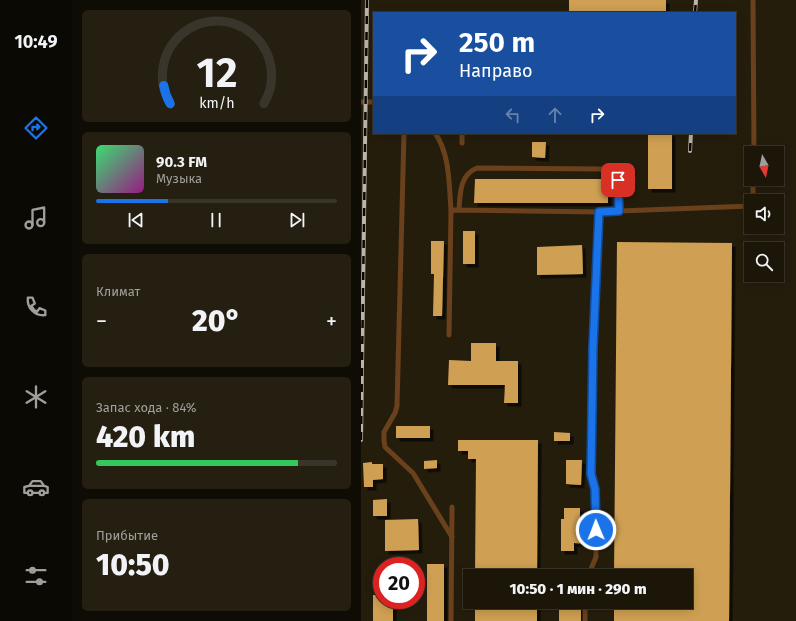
<!DOCTYPE html>
<html lang="ru">
<meta charset="utf-8">
<style>
:root{--surface:#1c1609;--page:#251f12;--text:#f1f3f6;--muted:#a09f9c;--line:#3a352a;--accent:#1a73e8}
body{margin:0;font-family:"Fira Sans",sans-serif;background:var(--page);color:var(--text);height:100vh;display:flex;flex-direction:column;font-size:15px;white-space:nowrap}
*{box-sizing:border-box;margin:0}
p{font-size:13px;color:var(--muted)}
.icon{flex:none;width:22px;height:22px;fill:none;stroke:currentColor;stroke-width:2;stroke-linecap:round;stroke-linejoin:round}
.map{position:relative;flex:1;overflow:hidden}
.panel{display:flex;flex-direction:column;gap:10px;padding:10px;background:#0f0c05;width:289px}
.panel>*{flex:none}
.top-card{position:absolute;left:12px;top:12px;width:363px;height:122px;border-radius:0px;box-shadow:0 2px 10px #0003,0 0 0 1px var(--line);background:#1a4fa0;color:#fff;overflow:hidden}
.needle{width:26px;rotate:171deg}
.fabs{position:absolute;left:383px;top:146px;display:grid;gap:8px}
.fabs a{display:grid;place-items:center;width:40px;height:40px;border-radius:0px;background:var(--surface);box-shadow:0 2px 10px #0003,0 0 0 1px var(--line);font-size:20px}
.speed{position:absolute;left:12px;top:557px;display:flex;gap:8px;font-size:20px;font-weight:700;text-align:center}
.speed>*{display:grid;place-content:center;width:52px;height:52px;border-radius:50%;background:var(--surface);box-shadow:0 2px 10px #0003,0 0 0 1px var(--line);line-height:1}
.speed .limit{border:6px solid #d22;background:#fff;color:#111}
.pin{position:absolute;display:grid;place-items:center;width:34px;height:34px;color:#fff;margin:-17px;border-radius:8px;box-shadow:0 2px 6px #0006}
.me{position:absolute;width:44px;margin:-22px;rotate:359deg;stroke-linejoin:round;filter:drop-shadow(0 0 3px #0008)}
.turn{display:flex;align-items:center;gap:14px;height:84px;padding:0 20px;font-size:18px}
.turn .icon{width:52px;height:52px;stroke-width:2.5}
.turn b{display:block;font-size:28px;line-height:34px}
.lanes{display:flex;align-items:center;height:38px;padding:0 20px;background:#0003;justify-content:center;gap:20px;direction:ltr}
.lanes .off{opacity:.35}
.big{font-size:30px;font-weight:800;line-height:1.1}
.panel .tile{flex:1;display:flex;flex-direction:column;justify-content:center;gap:6px;min-width:0;padding:0 14px;border-radius:6px;background:var(--page)}
.panel .dial{align-items:center;gap:0}
.dial svg{height:104px;overflow:visible;fill:none;stroke:var(--line);stroke-width:7;stroke-linecap:round;text-anchor:middle}
.dial text{fill:var(--text);stroke:none}
.song{display:flex;align-items:center;gap:12px}
.cover{width:48px;height:48px;border-radius:6px;background:linear-gradient(135deg,hsl(140 70% 55%),hsl(310 70% 35%))}
.played{height:4px;border-radius:2px;background:linear-gradient(90deg,var(--accent) 30%,var(--line) 30%)}
.keys{display:flex;justify-content:space-around;direction:ltr}
.heat{display:flex;justify-content:space-between;align-items:center;font-size:22px;direction:ltr}
.charge{height:6px;border-radius:3px;background:linear-gradient(90deg,#34c759 84%,var(--line) 0)}
.trip{position:absolute;left:102px;top:569px;width:230px;height:40px;border-radius:0px;background:var(--surface);box-shadow:0 2px 10px #0003,0 0 0 1px var(--line);font-weight:800;line-height:40px;text-align:center}
main{display:flex;flex:1;min-height:0}
.menu{display:flex;flex-direction:column;width:72px;justify-content:space-around;align-items:center;background:#0b0904;color:var(--muted)}
.menu .icon{width:28px;height:28px}
.menu .current{color:var(--accent)}
.menu b{font-size:18px;color:var(--text)}
.map>svg:first-child{display:block}
.building{fill:#cfa053;filter:url(#shadow)}
.lines{fill:none;stroke-linecap:round;stroke-linejoin:round}
.lane{stroke:#6a411c;stroke-width:5}
.rail-casing{stroke:#bab4a9;stroke-width:4}
.rail{stroke:#0b0803;stroke-width:2.5;stroke-dasharray:8;stroke-linecap:butt}
.route-casing{stroke:#114b97;stroke-width:10}
.route{stroke:#1a73e8;stroke-width:7}
</style>
<main>
<nav class="menu">
<b>10:49</b>
<svg class="icon current" aria-label="directions" viewBox="0 0 24 24"><path d="M12 3l9 9-9 9-9-9zM9 14v-3h6M13 9l2 2-2 2"/></svg>
<svg class="icon" aria-label="music" viewBox="0 0 24 24"><path d="M9 18V5l10-2v13"/><circle cx="6" cy="18" r="3"/><circle cx="16" cy="16" r="3"/></svg>
<svg class="icon" aria-label="phone" viewBox="0 0 24 24"><path d="M5 4h4l2 5-3 2q2 4 5 5l2-3 5 2v4C11 20 4 13 5 4z"/></svg>
<svg class="icon" aria-label="climate" viewBox="0 0 24 24"><path d="M12 3v18M4 7l16 10M4 17L20 7"/></svg>
<svg class="icon" aria-label="car" viewBox="0 0 24 24"><path d="M5 17H2v-5l4-1 3-4h7l3 4 3 1v5h-3M9 17h6M6 11h13"/><circle cx="7" cy="17" r="2"/><circle cx="17" cy="17" r="2"/></svg>
<svg class="icon" aria-label="filters" viewBox="0 0 24 24"><path d="M4 7h16M4 17h16"/><circle cx="9" cy="7" r="2"/><circle cx="15" cy="17" r="2"/></svg>
</nav>
<section class="panel">
<div class="tile dial"><svg viewBox="0 0 100 80">
<path d="M14 69A42 42 0 1 1 86 69"/>
<path d="M14 69A42 42 0 0 1 9 55" stroke="#1a73e8"/>
<text x="50" y="56" font-size="32" font-weight="700">12</text>
<text x="50" y="72" font-size="11">km/h</text>
</svg></div>
<div class="tile">
<div class="song"><i class="cover"></i><div><b>90.3 FM</b><p>Музыка</p></div></div>
<div class="played"></div>
<div class="keys"><svg class="icon" aria-label="previous" viewBox="0 0 24 24"><path d="M18 5L8 12l10 7zM5 5v14"/></svg><svg class="icon" aria-label="pause" viewBox="0 0 24 24"><path d="M8 5v14M16 5v14"/></svg><svg class="icon" aria-label="next" viewBox="0 0 24 24"><path d="M6 5l10 7-10 7zM19 5v14"/></svg></div>
</div>
<div class="tile"><p>Климат</p>
<div class="heat"><a>−</a><b class="big">20°</b><a>+</a></div>
</div>
<div class="tile"><p>Запас хода · 84%</p><b class="big">420 km</b><div class="charge"></div></div>
<div class="tile"><p>Прибытие</p><b class="big">10:50</b></div>
</section>
<div class="map">
<svg width="435" height="621" viewBox="0 0 435 621">
<defs>
<filter id="shadow"><feDropShadow dx="3.5" dy="3.5" stdDeviation="0" flood-color="#0009"/></filter>
</defs>
<rect width="100%" height="100%" fill="#251d0c"/>
<g class="building">
<rect x="208" y="0" width="97" height="13"/>
<rect x="287" y="133" width="24" height="56"/>
<path d="M 171,142 L 185,142 L 184,158 L 171,157 Z"/>
<path d="M 114,179 L 247,179 L 247,203 L 113,203 Z"/>
<rect x="102" y="231" width="12" height="33"/>
<path d="M 70,241 L 83,241 L 81,316 L 72,316 L 73,274 L 70,274 Z"/>
<path d="M 256,242 L 371,243 L 368,621 L 253,621 L 253,602 L 325,602 L 325,576 L 253,576 Z"/>
<path d="M 221,245 L 222,274 L 176,275 L 176,247 Z"/>
<path d="M 110,343 L 135,343 L 135,361 L 157,361 L 157,403 L 143,403 L 144,385 L 87,385 L 88,360 L 110,361 Z"/>
<rect x="35" y="426" width="34" height="12"/>
<path d="M 193,432 L 209,433 L 209,441 L 193,441 Z"/>
<path d="M 97,440 L 177,440 L 176,576 L 114,576 L 115,459 L 107,459 L 107,451 L 97,451 Z"/>
<path d="M 76,460 L 76,468 L 63,469 L 63,461 Z"/>
<path d="M 205,460 L 221,460 L 220,485 L 205,484 Z"/>
<path d="M 11,462 L 11,464 L 22,464 L 22,479 L 12,480 L 12,487 L 3,487 L 2,463 Z"/>
<path d="M 26,499 L 26,516 L 12,516 L 12,500 Z"/>
<path d="M 203,508 L 219,508 L 219,519 L 230,519 L 231,544 L 213,543 L 213,551 L 200,551 L 200,519 L 203,519 Z"/>
<path d="M 57,519 L 58,550 L 24,551 L 24,520 Z"/>
<rect x="66" y="564" width="17" height="57"/>
<path d="M 12,595 L 21,595 L 21,600 L 32,600 L 32,621 L 12,621 Z"/>
<rect x="114" y="602" width="62" height="19"/>
<rect x="198" y="602" width="22" height="19"/>
</g>
<g class="lines">
<g class="lane">
<path d="M 392,0 L 393,153"/>
<path d="M 0,102 L 13,102"/>
<path d="M 43,133 L 36,406 L 34,413 L 23,432 L 23,440 L 24,447 L 52,473 L 91,537"/>
<path d="M 74,133 C 89,154 88,185 90,210"/>
<path d="M 101,133 L 101,143"/>
<path d="M 392,201 L 392,179"/>
<path d="M 98,210 C 99,194 99,174 116,168 L 241,169 C 246,170 253,171 255,175 C 260,182 258,203 258,211 L 238,212"/>
<path d="M 258,211 L 390,206"/>
<path d="M 88,335 L 90,210 L 238,212 L 232,347 L 230,474 L 234,489 L 235,557 L 227,576"/>
<path d="M 90,621 L 91,507"/>
<path d="M 224,621 L 224,602"/>
</g>
<g class="rail-casing">
<g id="rail">
<path d="M 334,13 L 335,0"/>
<path d="M 329,151 L 330,133"/>
<path d="M 0,440 L 6,0"/>
</g>
</g>
<use href="#rail" class="rail"/>
</g>
<g class="lines">
<g class="route-casing">
<path id="route" d="M 235,530 L 234,489 L 230,474 L 232,347 L 238,212 L 258,211 L 257,180"/>
</g>
<use href="#route" class="route"/>
</g>
</svg>
<div class="fabs">
<a><svg class="needle" viewBox="-14 -14 28 28"><path d="M0-13l5 13h-10z" fill="#e53935"/><path d="M0 13l5-13h-10z" fill="#a09f9c"/></svg></a>
<a><svg class="icon" aria-label="sound" viewBox="0 0 24 24"><path d="M4 9h4l5-4v14l-5-4H4zM17 9q2 3 0 6"/></svg></a>
<a><svg class="icon" aria-label="search" viewBox="0 0 24 24"><circle cx="10" cy="10" r="6"/><path d="M15 15l6 6"/></svg></a>
</div>
<div class="speed"><div class="limit">20</div></div>
<div class="pin" style="left:257px;top:180px;background:#d93025"><svg class="icon" aria-label="arrive" viewBox="0 0 24 24"><path d="M6 21V4h12l-3 4 3 4H6"/></svg></div>
<svg class="me" style="left:235px;top:530px" viewBox="-20 -20 40 40"><circle r="17" fill="#1a73e8" stroke="#fff" stroke-width="3"/><path d="M0-11L8 9 0 5-8 9z" fill="#fff"/></svg>
<div class="trip">10:50 · 1 мин · 290 m</div>
<div class="top-card">
<div class="turn"><svg class="icon" aria-label="right" viewBox="0 0 24 24"><path d="M7 20v-9h11M14 6l5 5-5 5"/></svg><div><b>250 m</b>Направо</div></div>
<div class="lanes"><svg class="icon off" aria-label="left" viewBox="0 0 24 24"><path d="M17 20v-9H6M10 6l-5 5 5 5"/></svg><svg class="icon off" aria-label="ahead" viewBox="0 0 24 24"><path d="M12 20V5M6 11l6-6 6 6"/></svg><svg class="icon" aria-label="right" viewBox="0 0 24 24"><path d="M7 20v-9h11M14 6l5 5-5 5"/></svg></div>
</div>
</div>
</main>
